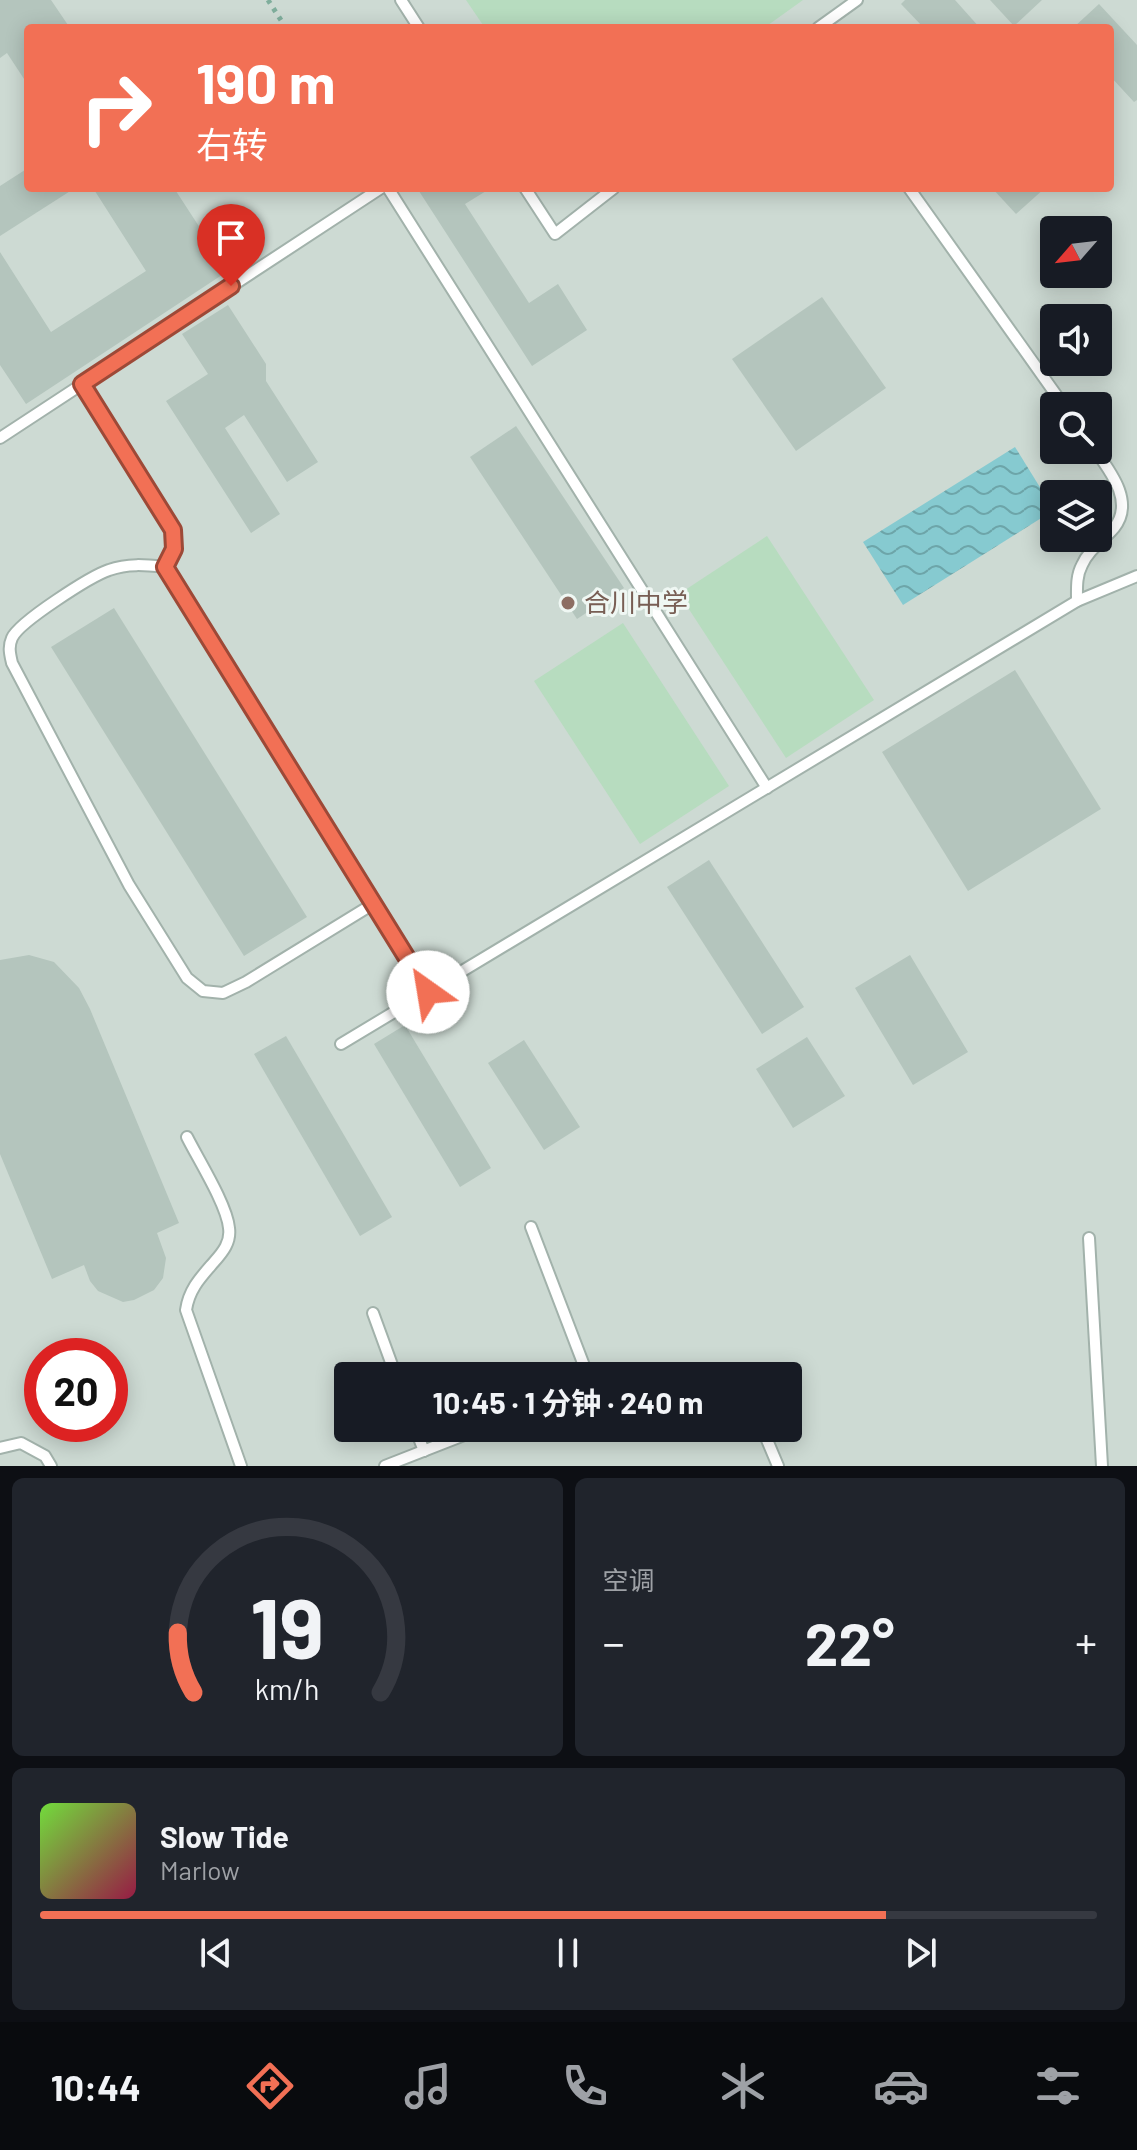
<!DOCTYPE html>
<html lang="zh">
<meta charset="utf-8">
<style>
:root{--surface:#171b24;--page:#20242c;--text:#f1f3f6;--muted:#9ea1a6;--line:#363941;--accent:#f27055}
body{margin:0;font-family:Barlow,"Noto Sans SC",sans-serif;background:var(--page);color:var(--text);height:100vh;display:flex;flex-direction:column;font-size:30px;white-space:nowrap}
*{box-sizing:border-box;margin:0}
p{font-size:26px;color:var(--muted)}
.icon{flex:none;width:44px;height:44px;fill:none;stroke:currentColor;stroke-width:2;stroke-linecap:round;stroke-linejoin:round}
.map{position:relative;height:1466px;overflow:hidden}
.panel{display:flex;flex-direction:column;gap:12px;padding:12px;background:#0d0f14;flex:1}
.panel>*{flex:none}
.guide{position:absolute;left:24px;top:24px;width:1090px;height:168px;border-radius:8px;box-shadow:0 4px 20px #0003;background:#f27055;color:#fff;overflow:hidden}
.needle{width:52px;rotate:242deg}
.tools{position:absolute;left:1040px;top:216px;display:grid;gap:16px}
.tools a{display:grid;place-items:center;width:72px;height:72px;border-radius:8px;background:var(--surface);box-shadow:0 4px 20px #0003;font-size:40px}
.speed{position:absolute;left:24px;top:1338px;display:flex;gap:16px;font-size:40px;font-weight:700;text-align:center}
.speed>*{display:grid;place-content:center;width:104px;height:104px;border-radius:50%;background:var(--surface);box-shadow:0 4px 20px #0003;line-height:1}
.speed .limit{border:12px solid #d22;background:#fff;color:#111}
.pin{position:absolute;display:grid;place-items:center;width:68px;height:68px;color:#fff;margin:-82px -34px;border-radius:50% 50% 50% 0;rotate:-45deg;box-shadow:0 0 8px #0007}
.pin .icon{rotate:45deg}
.me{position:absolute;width:88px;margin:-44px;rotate:328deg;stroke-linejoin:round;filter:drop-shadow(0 0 6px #0008)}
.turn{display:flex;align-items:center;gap:28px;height:168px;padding:0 40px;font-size:36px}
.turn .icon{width:104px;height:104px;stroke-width:2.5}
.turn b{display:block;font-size:56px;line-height:68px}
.big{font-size:60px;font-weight:700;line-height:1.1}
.panel .widget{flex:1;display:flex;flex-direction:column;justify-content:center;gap:12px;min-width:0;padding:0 28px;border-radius:12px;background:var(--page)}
.panel .dial{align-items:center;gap:0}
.dial svg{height:208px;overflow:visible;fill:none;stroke:var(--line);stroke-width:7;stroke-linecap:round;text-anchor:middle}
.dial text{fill:var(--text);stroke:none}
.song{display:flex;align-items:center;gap:24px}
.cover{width:96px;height:96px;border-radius:12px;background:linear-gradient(135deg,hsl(100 70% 55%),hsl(340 70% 35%))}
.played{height:8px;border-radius:4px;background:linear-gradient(90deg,var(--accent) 80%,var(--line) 80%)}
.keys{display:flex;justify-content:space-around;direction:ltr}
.heat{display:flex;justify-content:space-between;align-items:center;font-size:44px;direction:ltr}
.panel .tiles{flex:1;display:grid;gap:12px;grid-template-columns:1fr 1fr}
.widget:last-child{grid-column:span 2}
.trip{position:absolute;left:334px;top:1362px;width:468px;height:80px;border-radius:8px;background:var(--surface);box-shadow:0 4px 20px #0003;font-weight:700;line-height:80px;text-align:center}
.tabs{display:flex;height:128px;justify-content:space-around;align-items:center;background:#090b0e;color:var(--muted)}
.tabs .icon{width:56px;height:56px}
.tabs .active{color:var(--accent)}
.tabs b{font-size:36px;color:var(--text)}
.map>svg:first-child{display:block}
.built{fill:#cddad3;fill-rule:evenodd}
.green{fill:#b7dcbf}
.water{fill:url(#water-waves)}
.building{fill:#b4c5bd}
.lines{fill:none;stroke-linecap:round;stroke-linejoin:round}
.service-casing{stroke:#a2b2ab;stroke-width:14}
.path{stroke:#7fae9c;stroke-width:5;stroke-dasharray:4 6;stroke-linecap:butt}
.service{stroke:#fff;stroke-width:10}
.route-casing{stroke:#9d4937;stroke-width:20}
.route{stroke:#f27055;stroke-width:14}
.education-dot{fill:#8d6e63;stroke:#eff7f3;stroke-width:3}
.labels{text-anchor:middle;stroke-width:6;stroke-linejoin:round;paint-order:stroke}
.education-label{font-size:26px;fill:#785e54;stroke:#eff7f3;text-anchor:start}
</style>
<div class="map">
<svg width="1137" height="1466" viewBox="0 0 1137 1466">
<defs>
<pattern id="water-waves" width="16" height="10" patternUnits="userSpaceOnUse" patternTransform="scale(2)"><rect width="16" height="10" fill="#86cad0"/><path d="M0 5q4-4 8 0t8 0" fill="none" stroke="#6da5a9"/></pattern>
</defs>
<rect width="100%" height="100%" fill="#dfeae4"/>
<path class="built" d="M 0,0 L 1137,0 L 1137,1466 L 0,1466 ZM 28,28 L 1110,28 L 1110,188 L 28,188 ZM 1054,230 L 1098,230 L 1098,274 L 1054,274 ZM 1054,318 L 1098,318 L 1098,362 L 1054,362 ZM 1054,406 L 1098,406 L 1098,450 L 1054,450 ZM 1054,494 L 1098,494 L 1098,538 L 1054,538 ZM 42,1356 L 110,1356 L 110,1424 L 42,1424 ZM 348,1376 L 788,1376 L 788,1428 L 348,1428 Z"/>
<g class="green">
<path d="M 466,0 L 803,0 L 764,28 L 485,28 Z"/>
<path d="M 767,536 L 874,700 L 786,758 L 679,594 Z"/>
<path d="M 623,623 L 729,786 L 640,844 L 534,681 Z"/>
</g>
<path class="water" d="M 1015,447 L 1054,510 L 903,605 L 863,542 Z"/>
<g class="building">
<path d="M 0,0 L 51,0 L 70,28 L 28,28 L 28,85 L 7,53 L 0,58 Z"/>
<path d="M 905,0 L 955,0 L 980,28 L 924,28 L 901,4 Z"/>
<path d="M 990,0 L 1042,0 L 1014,26 Z"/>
<path d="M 1099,4 L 1137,45 L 1137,100 L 1134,102 L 1110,76 L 1110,28 L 1073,28 Z"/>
<path d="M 28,168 L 28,188 L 75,188 L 0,236 L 0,186 Z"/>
<path d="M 93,188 L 174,188 L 228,271 L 26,404 L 0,365 L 0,252 L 51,332 L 146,271 Z"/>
<path d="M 417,188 L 491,188 L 465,204 L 529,303 L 558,284 L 587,330 L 532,366 Z"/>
<path d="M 992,188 L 1045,188 L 1016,214 Z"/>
<path d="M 822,297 L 886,388 L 796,451 L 732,359 Z"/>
<path d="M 228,305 L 266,364 L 266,381 L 318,462 L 287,482 L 244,415 L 225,428 L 280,514 L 251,533 L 166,401 L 208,374 L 182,334 Z"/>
<path d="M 516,426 L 624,588 L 577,619 L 470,457 Z"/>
<path d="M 114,608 L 307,917 L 244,956 L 51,647 Z"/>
<path d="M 1015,670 L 1101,809 L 968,891 L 882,752 Z"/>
<path d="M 709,860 L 804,1007 L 762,1034 L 667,887 Z"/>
<path d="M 29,955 L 54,962 L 79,988 L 90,1009 L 179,1223 L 157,1233 L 166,1258 L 163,1278 L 154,1290 L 134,1300 L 123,1302 L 98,1291 L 90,1281 L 84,1265 L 52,1279 L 0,1154 L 0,960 Z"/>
<path d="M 910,955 L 968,1052 L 913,1085 L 855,988 Z"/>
<path d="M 405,1025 L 491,1168 L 460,1187 L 374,1044 Z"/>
<path d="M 286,1036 L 392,1217 L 360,1236 L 254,1054 Z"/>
<path d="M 807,1037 L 845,1096 L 793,1128 L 756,1069 Z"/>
<path d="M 524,1040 L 580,1127 L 544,1150 L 488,1063 Z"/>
</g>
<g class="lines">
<g class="service-casing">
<g id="service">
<path d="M 401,0 L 419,28"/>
<path d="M 818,28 L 857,0"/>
<path d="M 388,188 L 767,788"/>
<path d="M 525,188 L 555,234 L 614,188"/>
<path d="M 909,188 L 1064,406"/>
<path d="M 82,384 L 173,530 L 174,549 L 165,567 L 428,992"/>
<path d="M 0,438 L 381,188"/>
<path d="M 165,567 C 146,565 128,563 109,570 C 91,576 19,622 12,638 C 8,647 10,654 12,663 L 129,885 L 187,978 L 203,991 L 223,993 L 246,982 L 373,904"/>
<path d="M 1077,601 C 1077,589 1076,576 1082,565 C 1089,549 1103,541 1114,528 C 1135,502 1110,471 1095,450"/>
<path d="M 341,1044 L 1077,601 L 1137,576"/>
<path d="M 187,1137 C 198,1159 227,1205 229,1228 C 231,1242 223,1252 214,1262 C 201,1277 189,1289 186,1310 L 241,1466"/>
<path d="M 531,1227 L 588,1376"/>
<path d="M 1089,1238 L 1102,1466"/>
<path d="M 373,1313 L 396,1376"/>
<path d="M 415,1428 L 424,1451"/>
<path d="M 762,1428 L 778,1466"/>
<path d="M 0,1448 L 21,1443 L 45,1456 L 51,1466"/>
<path d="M 385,1466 L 482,1428"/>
</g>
</g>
<path class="path" d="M 268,0 L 286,28"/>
<use href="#service" class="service"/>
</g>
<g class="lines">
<g class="route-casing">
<path id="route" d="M 231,286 L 82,384 L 173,530 L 174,549 L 165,567 L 428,992"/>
</g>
<use href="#route" class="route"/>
</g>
<circle class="education-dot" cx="568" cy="603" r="8"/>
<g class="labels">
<g class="education-label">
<text x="584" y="612">合川中学</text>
</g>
</g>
</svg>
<div class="tools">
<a><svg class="needle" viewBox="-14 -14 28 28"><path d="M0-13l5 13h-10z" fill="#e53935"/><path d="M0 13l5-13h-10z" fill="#9ea1a6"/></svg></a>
<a><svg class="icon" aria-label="sound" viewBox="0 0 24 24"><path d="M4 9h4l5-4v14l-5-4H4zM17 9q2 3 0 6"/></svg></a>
<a><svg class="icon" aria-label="search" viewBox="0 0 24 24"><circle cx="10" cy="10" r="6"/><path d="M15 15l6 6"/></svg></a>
<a><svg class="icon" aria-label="layers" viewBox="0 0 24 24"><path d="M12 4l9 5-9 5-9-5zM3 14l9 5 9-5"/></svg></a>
</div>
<div class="speed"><div class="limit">20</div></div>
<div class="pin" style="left:231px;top:286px;background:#d93025"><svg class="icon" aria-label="arrive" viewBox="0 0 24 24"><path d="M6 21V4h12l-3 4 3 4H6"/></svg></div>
<svg class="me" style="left:428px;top:992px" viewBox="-20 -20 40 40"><circle r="19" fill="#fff"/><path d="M0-13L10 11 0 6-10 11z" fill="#f27055"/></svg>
<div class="trip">10:45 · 1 分钟 · 240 m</div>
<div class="guide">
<div class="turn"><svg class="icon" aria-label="right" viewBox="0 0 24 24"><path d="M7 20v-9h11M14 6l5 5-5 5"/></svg><div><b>190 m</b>右转</div></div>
</div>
</div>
<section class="panel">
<div class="tiles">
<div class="widget dial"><svg viewBox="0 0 100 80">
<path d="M14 69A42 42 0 1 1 86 69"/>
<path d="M14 69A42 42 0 0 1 8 46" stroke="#f27055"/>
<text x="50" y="56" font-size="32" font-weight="700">19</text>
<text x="50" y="72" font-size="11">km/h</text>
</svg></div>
<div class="widget"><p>空调</p>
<div class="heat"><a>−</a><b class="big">22°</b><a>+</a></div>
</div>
<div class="widget">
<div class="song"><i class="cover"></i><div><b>Slow Tide</b><p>Marlow</p></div></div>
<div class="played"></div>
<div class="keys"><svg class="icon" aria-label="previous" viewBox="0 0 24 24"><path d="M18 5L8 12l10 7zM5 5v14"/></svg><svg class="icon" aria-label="pause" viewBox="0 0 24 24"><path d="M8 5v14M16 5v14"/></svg><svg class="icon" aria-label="next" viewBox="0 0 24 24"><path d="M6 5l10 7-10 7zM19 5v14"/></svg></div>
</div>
</div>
</section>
<nav class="tabs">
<b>10:44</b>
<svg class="icon active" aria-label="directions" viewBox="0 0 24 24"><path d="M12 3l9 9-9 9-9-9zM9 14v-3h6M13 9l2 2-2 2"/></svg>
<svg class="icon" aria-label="music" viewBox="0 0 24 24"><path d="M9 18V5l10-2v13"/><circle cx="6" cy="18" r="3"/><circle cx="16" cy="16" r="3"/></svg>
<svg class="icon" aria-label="phone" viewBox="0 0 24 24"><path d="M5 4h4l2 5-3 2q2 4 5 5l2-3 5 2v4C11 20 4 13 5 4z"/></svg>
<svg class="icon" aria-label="climate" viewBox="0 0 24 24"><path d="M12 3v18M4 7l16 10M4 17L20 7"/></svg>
<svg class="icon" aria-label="car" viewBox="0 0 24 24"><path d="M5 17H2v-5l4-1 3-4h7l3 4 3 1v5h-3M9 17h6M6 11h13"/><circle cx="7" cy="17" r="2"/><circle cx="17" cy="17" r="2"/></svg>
<svg class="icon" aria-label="filters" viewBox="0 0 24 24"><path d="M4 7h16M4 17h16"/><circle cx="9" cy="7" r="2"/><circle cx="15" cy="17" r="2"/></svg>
</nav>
